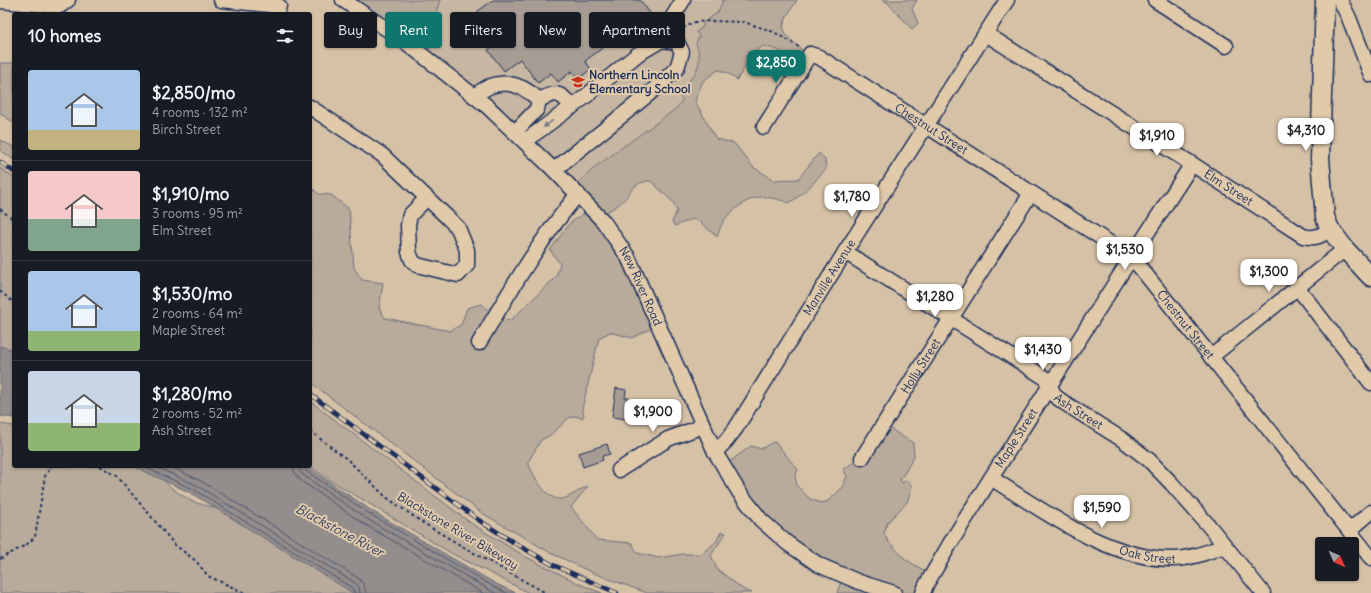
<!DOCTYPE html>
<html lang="en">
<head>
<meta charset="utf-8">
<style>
  body { margin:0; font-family:Delius,sans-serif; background:#20242c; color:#f1f3f6; height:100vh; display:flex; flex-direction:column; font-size:15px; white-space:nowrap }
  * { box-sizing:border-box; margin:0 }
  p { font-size:13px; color:#9ea1a6 }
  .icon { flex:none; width:22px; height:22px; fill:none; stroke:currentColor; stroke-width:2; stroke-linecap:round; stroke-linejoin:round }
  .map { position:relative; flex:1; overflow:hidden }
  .panel { position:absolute; left:12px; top:12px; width:300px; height:456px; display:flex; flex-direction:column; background:#171b24; border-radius:4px; box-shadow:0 1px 3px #0004 }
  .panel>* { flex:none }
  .hud { position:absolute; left:324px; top:12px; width:380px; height:36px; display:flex; gap:8px }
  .needle { width:26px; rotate:135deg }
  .tools { position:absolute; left:1315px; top:537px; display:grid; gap:8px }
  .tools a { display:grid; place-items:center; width:44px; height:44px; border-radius:4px; background:#171b24; box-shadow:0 1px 3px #0004; font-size:20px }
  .price { position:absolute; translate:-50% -34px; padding:0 9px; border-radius:8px; background:#fff; color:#222; font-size:13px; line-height:26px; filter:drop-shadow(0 1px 2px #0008) }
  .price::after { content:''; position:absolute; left:50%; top:24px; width:12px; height:9px; margin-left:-6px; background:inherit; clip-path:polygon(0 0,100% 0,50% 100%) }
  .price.on { background:#0f766e; color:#fff }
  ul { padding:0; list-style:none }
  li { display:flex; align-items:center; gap:12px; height:100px; padding:0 16px }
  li+li { border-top:1px solid #363941 }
  li span { display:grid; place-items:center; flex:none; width:112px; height:80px; border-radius:4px; color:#555 }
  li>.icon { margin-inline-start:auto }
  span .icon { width:48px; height:48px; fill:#fffc; stroke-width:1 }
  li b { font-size:17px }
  h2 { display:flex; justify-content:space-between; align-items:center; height:48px; padding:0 16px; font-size:17px }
  .chip { padding:0 14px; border-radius:4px; background:#171b24; box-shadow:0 1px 3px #0004; font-size:14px; line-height:36px }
  .chip.on { background:#0f766e; color:#fff }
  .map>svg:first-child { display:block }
  .built { fill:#c7b6a1 }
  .green { fill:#b9ab9b; stroke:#6a6d7c }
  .water { fill:#938d8c; stroke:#63677a }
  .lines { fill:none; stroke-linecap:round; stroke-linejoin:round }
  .shore { stroke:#4b5570; stroke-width:1 }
  .building { fill:#a69c94; stroke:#1b2f5e }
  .minor-casing { stroke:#1b2f5e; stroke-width:17 }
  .major-casing { stroke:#1b2f5e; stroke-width:21 }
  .path { stroke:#1b2f5e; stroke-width:2; stroke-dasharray:3 3; stroke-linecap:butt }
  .minor { stroke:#e1caaa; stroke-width:14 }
  .major { stroke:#e1caaa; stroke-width:18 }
  .rail-casing { stroke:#1b2f5e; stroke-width:4.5 }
  .rail { stroke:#e1caaa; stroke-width:3; stroke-dasharray:9; stroke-linecap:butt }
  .oneway { fill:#747580 }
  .labels { text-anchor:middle; stroke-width:4; stroke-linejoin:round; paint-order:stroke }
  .poi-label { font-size:12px; font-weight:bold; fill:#1b2f5e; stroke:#e1caaa; text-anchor:start }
  .street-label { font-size:12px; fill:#1b2f5e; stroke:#e1caaa }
  .water-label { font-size:13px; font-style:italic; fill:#2d3d65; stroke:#e1caaa }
</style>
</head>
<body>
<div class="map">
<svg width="1371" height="593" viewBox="0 0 1371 593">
  <rect width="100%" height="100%" fill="#d5c1a6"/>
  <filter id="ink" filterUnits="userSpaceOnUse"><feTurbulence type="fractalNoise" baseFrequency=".025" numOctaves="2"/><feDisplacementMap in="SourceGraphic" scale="8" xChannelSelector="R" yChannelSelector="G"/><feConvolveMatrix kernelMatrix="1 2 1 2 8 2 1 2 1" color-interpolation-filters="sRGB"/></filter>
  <g filter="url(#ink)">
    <path class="built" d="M440 0H723L718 11 704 21 696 43 699 53 697 71 678 93 682 100 677 108 595 167 577 184 486 96 429 50 437 38 432 25Z"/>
    <g class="green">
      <path d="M343 0H440L432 25 437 38 425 55Z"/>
      <path d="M723 0H797L787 16 783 26 786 35 806 54 796 66 778 50 763 46 752 55 737 80 728 73 718 70 703 81 695 101 716 139 734 143 753 167 774 180 798 179 819 153 825 160 826 169C815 181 803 196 788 203 779 199 770 197 760 197 749 197 728 213 723 222 720 227 719 232 717 237L700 222 693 219 675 226 672 222 677 211 673 202 651 181C632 181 631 195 618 205 613 209 605 212 598 216L625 257 652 328 632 338 610 332 599 338 582 409 584 415 582 418 575 416 569 418 549 436 541 440 528 462C533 475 546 501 562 499 569 498 581 489 588 486L571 507 597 540 632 543 637 553 659 558 683 554H701L716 542 721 532 726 533 711 555 717 569 744 590 752 593H647L593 573 551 553 482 513 310 382V187L319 194 331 195 349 209 354 268 362 280 383 283 379 308 385 318 450 331 461 325 467 308 482 304C491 313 497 323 511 320L556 277 560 264 550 250 570 223 591 209 574 187 595 167 677 108 682 100 678 93C693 76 705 68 696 43L699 36 696 32 702 28 704 22 718 12Z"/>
      <path d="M882 0H917L912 9 918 23 912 29 887 2Z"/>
      <path d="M31 4 63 11 67 14H31Z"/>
      <path d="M0 63H14V123L0 113Z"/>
      <path d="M0 140 14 147V160L0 150Z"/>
      <path d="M0 168 14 178V361L0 358Z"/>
      <path d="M310 401 472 524 526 557 584 586 602 593H529L451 553 330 480 309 466Z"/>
      <path d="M881 421 901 436 913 443 914 456 904 474 900 479 902 483 906 480 909 482 912 487 907 502 887 523 884 533 887 540 905 559 928 573 920 593H837L843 576 787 541 725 465 751 446 761 449 773 442 776 443 798 470 795 476 797 486 810 499 821 503 828 501 843 487 847 476 843 469C860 462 872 436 881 421Z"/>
      <path d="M0 424 14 426V466H145L154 471 174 490 193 502 222 510 362 593H0Z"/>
    </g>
    <g class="water">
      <path d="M0 346 14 350V418L0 416Z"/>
      <path d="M133 466H306L372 511 496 584 516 593H353L191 493Z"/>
    </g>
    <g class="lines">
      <g class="shore">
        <path d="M142 466 193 489 352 588 355 593"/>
        <path d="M154 466 196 485 355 583 359 587 360 593"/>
        <path d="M169 466 199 480 358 578 364 585 366 593"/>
        <path d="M293 466 295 474 300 480 364 524 483 593"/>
        <path d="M299 466 300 471 303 475 367 519 495 593"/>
        <path d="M304 466 306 471 370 514 494 587 507 593"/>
      </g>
    </g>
    <g class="building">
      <path d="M493 0H640L657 22 645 31 641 26 629 36 625 31 585 61 591 69 578 79 572 71 558 82 551 73 538 83 520 59 504 71 488 50 500 41 477 12Z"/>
      <path d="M616 388 626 390 625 398H629L626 419 612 417Z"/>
      <path d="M607 444 610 454 602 456 603 460 583 467 579 453Z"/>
    </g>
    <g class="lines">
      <g class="minor-casing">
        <g id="minor">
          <path d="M221 0 279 6 276 14"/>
          <path id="s1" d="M343 0 403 40 488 107 554 170 603 221 628 257 715 452 739 492 761 520 787 543 819 565 859 582 894 593"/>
          <path d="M1155 0 1226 46"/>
          <path d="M1340 0 1349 18 1371 75"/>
          <path d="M0 1 60 6 68 0"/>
          <path id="s2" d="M986 34 1192 164 1303 236C1315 239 1321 236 1330 229"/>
          <path d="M668 40 672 18 683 0"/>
          <path d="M475 96C496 77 519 81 539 100"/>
          <path d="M539 100C556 92 560 91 572 107"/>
          <path d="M310 107 382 155 447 217 458 228 467 250V265L458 275 417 265 412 260 409 252 408 225 410 215 427 198"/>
          <path id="s3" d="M764 127 810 54 819 57 1119 249 1139 266 1371 558"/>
          <path d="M515 132 537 109 539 100"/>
          <path d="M525 141 581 100 638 54 662 40 677 42 682 52 677 68 650 93 554 170"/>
          <path id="s4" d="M845 252 1036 372 1045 378 1055 396 1063 402 1123 440 1149 460 1172 484 1209 526 1263 593"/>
          <path d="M1297 287 1371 383"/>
          <path d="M479 343C510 291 539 241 578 194"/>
          <path d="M1211 357 1345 249"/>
          <path id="s5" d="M715 452 726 441 736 428 845 252 1007 0"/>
          <path id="s6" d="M862 458 1031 193"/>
          <path d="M619 470 668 439 703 426"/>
          <path id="s7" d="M991 478C1044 511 1107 559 1172 559 1190 559 1208 552 1224 546"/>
          <path d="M1350 530 1371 512"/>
          <path id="s8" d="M923 593 926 585 951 542 991 478 1131 258 1192 164"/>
        </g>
      </g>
      <g class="major-casing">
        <path id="major" d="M1325 0 1320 159 1325 217 1330 229 1345 249 1371 277"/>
      </g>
      <g class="path">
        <path d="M683 28 695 22 711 21 744 22 774 32 799 47"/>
        <path d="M0 209 14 220"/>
        <path d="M0 291 14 303"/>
        <path d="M310 431 348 460 386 497 423 523 472 552 546 593"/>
        <path d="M100 466 117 476 175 545 196 561 208 576 245 593"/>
        <path d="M0 559 26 545 35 537 45 476 52 466"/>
      </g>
      <use href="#minor" class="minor"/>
      <use href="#major" class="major"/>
      <g class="rail-casing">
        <g id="rail">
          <path d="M0 162 14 172"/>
          <path d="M310 394 477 519 513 542 551 564 617 593"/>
        </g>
      </g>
      <use href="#rail" class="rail"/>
    </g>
    <defs><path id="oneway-solid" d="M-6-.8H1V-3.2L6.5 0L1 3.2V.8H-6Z"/></defs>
    <use class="oneway" href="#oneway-solid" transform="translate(548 124) rotate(144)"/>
  </g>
  <defs>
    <g id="school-bare" transform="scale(1.08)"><path d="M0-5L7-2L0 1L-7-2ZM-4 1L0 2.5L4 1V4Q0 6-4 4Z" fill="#c8321e" stroke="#e1caaa" stroke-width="2.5" paint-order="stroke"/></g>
  </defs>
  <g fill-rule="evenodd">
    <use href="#school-bare" x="578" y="82"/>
  </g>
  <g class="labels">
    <g class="poi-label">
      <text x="589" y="79">Northern Lincoln<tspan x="589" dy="14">Elementary School</tspan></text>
    </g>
    <g class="street-label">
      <text dy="4" stroke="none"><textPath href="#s3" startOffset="229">Chestnut Street</textPath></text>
      <text dy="4" stroke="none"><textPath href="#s2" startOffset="287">Elm Street</textPath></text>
      <text dy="4" stroke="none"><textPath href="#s5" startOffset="209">Manville Avenue</textPath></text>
      <text dy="4" stroke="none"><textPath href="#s1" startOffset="418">New River Road</textPath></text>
      <text dy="4" stroke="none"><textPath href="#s3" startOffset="553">Chestnut Street</textPath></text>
      <text dy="4" stroke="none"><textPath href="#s6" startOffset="109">Holly Street</textPath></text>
      <text dy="4" stroke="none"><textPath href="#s4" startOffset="285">Ash Street</textPath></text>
      <text dy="4" stroke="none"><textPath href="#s8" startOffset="181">Maple Street</textPath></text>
      <text transform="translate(458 531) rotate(31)" y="4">Blackstone River Bikeway</text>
      <text dy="4" stroke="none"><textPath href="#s7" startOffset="176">Oak Street</textPath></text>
    </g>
    <g class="water-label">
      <text transform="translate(340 530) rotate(28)" y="5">Blackstone River</text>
    </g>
  </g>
</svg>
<div class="tools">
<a><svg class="needle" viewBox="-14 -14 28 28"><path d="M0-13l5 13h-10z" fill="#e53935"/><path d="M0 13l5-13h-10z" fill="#9ea1a6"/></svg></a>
</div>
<b class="price on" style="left:776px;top:84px">$2,850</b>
<b class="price" style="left:1306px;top:152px">$4,310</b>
<b class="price" style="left:1157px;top:157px">$1,910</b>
<b class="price" style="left:852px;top:218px">$1,780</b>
<b class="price" style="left:1125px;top:271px">$1,530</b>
<b class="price" style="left:1269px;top:293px">$1,300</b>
<b class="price" style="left:935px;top:318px">$1,280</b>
<b class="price" style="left:1043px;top:371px">$1,430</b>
<b class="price" style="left:653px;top:433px">$1,900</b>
<b class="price" style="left:1102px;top:529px">$1,590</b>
<div class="hud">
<a class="chip">Buy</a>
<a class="chip on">Rent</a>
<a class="chip">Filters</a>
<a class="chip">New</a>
<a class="chip">Apartment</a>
</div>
<section class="panel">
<h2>10 homes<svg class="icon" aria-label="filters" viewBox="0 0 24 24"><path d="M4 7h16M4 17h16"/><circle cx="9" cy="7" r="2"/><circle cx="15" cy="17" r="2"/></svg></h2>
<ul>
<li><span style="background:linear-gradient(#a9c7e8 75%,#c2b280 0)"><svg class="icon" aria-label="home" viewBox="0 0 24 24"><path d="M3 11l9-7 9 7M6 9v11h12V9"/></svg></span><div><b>$2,850/mo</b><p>4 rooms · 132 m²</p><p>Birch Street</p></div></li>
<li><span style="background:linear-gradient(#f6c9c9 60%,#7fa58c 0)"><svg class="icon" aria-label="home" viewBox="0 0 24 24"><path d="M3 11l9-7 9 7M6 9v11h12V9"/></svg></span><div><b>$1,910/mo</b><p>3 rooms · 95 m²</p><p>Elm Street</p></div></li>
<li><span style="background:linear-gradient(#a9c7e8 75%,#8fb573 0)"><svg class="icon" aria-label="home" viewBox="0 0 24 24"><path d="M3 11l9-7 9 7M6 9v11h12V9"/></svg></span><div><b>$1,530/mo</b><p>2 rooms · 64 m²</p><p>Maple Street</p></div></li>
<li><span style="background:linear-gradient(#c9d6e8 65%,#8fb573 0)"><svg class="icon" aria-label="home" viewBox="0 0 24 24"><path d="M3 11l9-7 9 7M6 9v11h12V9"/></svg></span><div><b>$1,280/mo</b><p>2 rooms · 52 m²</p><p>Ash Street</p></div></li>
</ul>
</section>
</div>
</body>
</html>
